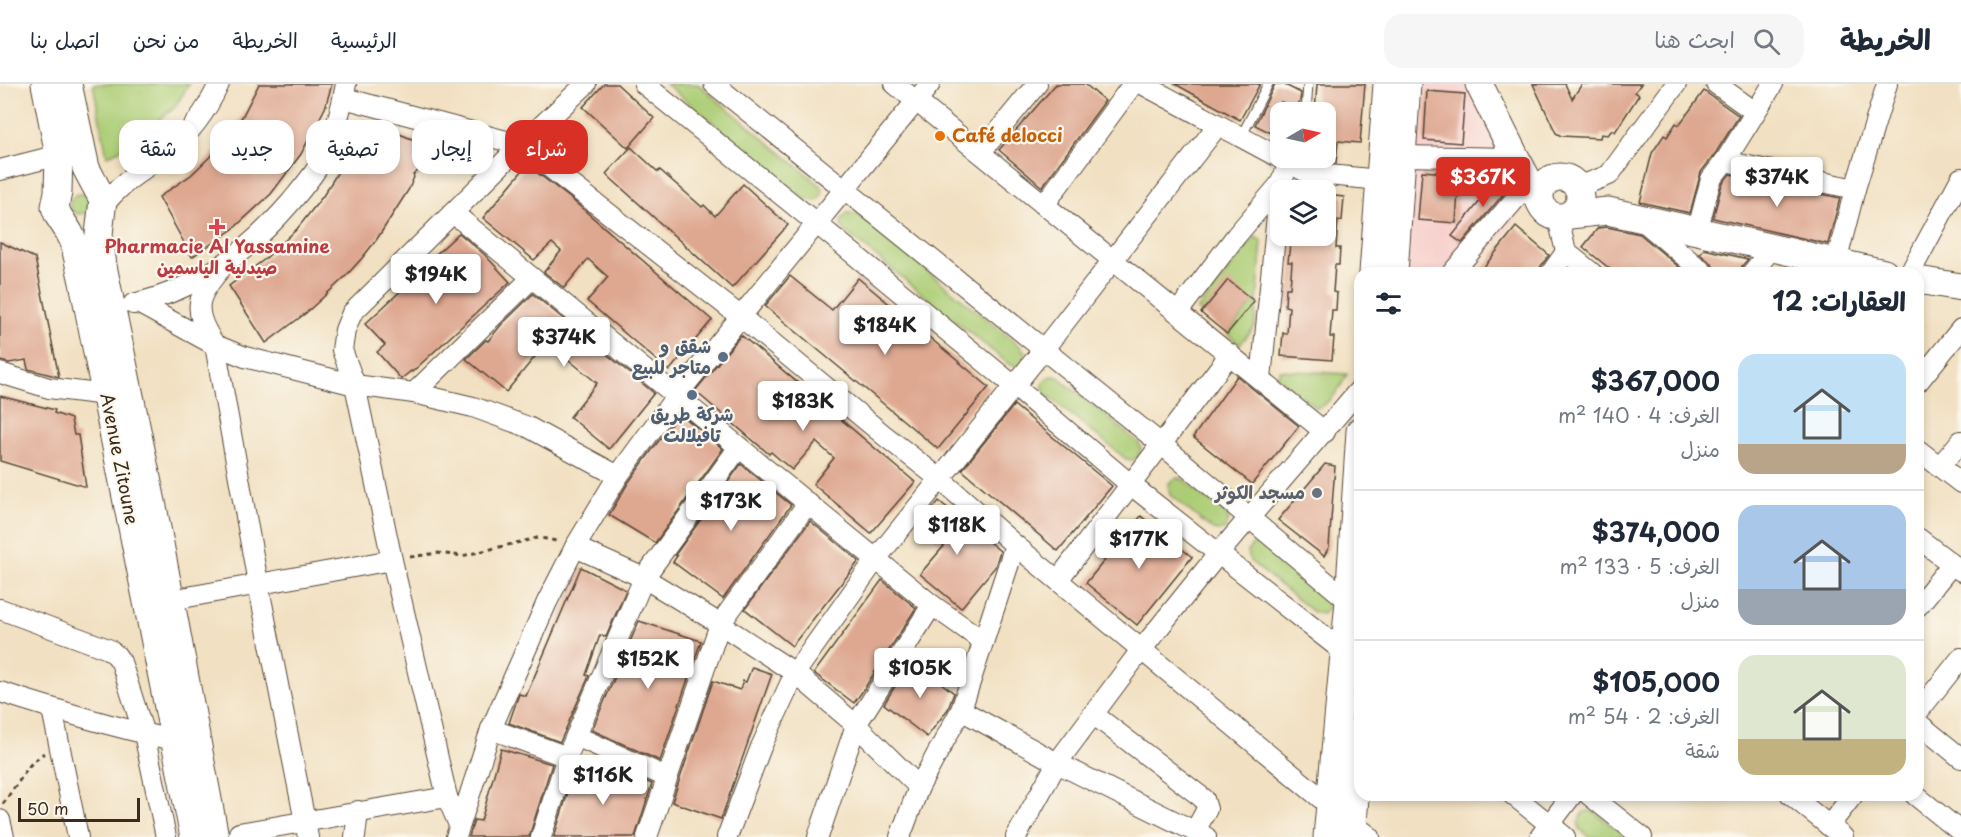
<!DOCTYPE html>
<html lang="ar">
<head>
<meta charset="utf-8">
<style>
  body { margin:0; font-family:"Playpen Sans","Playpen Sans Arabic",sans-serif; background:#f6f6f7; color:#1f2937; direction:rtl; height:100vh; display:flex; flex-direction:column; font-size:22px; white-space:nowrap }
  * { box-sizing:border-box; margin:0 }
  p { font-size:20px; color:#747a83 }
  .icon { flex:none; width:33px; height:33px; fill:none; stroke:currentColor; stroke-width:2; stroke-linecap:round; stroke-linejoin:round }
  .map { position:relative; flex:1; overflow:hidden; direction:ltr }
  .sheet { position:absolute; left:1354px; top:183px; width:570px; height:534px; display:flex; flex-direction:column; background:#fff; border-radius:18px; box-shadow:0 3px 9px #0003; direction:rtl }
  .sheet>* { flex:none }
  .banner { position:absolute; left:18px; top:36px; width:570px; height:54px; direction:rtl; display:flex; gap:12px }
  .needle { width:39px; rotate:81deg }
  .controls { position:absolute; left:1270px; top:18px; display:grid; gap:12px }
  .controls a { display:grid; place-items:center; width:66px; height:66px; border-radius:12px; background:#fff; box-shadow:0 3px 9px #0003; font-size:30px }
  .scale { position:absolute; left:18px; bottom:15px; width:122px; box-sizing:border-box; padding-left:6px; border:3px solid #3b2a1e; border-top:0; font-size:16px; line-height:21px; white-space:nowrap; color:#3b2a1e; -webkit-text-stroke:4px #fbf7ec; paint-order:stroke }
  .price { position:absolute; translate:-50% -51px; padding:0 14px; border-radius:6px; background:#fff; color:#222; font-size:20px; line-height:39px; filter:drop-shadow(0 2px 3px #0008) }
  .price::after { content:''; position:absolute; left:50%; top:36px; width:18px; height:14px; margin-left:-9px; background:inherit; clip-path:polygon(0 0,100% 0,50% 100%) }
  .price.active { background:#d93025; color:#fff }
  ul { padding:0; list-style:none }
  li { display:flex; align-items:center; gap:18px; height:150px; padding:0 18px }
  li+li { border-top:2px solid #e0e1e3 }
  li span { display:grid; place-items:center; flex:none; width:168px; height:120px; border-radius:18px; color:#555 }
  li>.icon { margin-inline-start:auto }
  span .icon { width:72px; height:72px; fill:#fffc; stroke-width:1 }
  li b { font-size:26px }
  h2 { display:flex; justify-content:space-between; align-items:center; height:72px; padding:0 18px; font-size:26px }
  .pill { padding:0 21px; border-radius:18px; background:#fff; box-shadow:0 3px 9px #0003; font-size:21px; line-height:54px }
  .pill.active { background:#d93025; color:#fff }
  header { display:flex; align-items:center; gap:36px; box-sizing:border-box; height:84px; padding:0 30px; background:#fff; border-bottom:2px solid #e0e1e3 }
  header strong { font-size:28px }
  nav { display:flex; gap:33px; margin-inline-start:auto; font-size:21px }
  .search { width:420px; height:54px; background:#f6f6f7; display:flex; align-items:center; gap:15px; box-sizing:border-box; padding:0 21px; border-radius:18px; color:#747a83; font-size:22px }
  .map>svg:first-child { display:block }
  .built { fill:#f7d0cc }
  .green { fill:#accd75; stroke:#747c4a; stroke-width:1.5 }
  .building { fill:#dea790 }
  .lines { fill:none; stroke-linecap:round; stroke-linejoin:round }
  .lane-casing { stroke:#564536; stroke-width:11 }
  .street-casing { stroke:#564536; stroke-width:22 }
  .secondary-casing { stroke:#564536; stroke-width:29 }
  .path { stroke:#564536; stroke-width:3; stroke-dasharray:4.5 4.5; stroke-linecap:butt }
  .lane { stroke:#fff; stroke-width:9 }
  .street { stroke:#fff; stroke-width:20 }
  .secondary { stroke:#fff; stroke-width:27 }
  .food-dot { fill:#e8710a; stroke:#fbf7ec; stroke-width:2 }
  .health-dot { fill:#e0444e; stroke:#fbf7ec; stroke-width:2 }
  .service-dot { fill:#5c6f8a; stroke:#fbf7ec; stroke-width:2 }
  .worship-dot { fill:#6b7280; stroke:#fbf7ec; stroke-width:2 }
  .labels { text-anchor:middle; stroke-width:4.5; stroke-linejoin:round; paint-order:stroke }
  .food-label { font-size:18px; font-weight:bold; fill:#c56008; stroke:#fbf7ec; text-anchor:start }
  .health-label { font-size:18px; font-weight:bold; fill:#be3a42; stroke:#fbf7ec }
  .service-label { font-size:18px; font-weight:bold; fill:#4e5e75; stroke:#fbf7ec; text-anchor:end }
  .street-label { font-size:18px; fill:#3b2a1e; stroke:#fbf7ec }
  .worship-label { font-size:18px; font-weight:bold; fill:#5b616d; stroke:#fbf7ec; text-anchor:end }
</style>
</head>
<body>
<header>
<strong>الخريطة</strong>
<div class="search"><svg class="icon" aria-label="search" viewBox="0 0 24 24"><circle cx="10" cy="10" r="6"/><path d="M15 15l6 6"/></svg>ابحث هنا</div>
<nav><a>الرئيسية</a><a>الخريطة</a><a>من نحن</a><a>اتصل بنا</a></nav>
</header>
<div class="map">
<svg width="1961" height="753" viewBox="0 0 1961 753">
  <rect width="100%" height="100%" fill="#fbf7ec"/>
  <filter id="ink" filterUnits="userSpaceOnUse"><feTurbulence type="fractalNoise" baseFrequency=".0167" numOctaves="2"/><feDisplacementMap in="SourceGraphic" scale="12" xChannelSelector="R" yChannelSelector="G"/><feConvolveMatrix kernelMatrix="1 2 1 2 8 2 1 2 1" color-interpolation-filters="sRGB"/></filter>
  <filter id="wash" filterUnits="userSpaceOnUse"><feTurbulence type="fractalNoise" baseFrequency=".008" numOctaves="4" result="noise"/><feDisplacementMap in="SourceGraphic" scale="24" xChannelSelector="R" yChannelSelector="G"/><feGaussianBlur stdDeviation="1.35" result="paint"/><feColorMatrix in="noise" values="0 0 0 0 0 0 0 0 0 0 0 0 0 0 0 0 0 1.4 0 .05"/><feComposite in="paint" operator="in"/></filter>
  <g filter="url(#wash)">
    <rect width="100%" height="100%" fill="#f1e0c1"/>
    <path class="built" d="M1415 0H1467L1526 123 1474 189H1401Z"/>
    <g class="green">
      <path d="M93 0H189L175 23 127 62 107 72Z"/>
      <path d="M666 0H698L820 101 823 107 820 114 816 117 807 116Z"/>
      <circle cx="80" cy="120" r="10"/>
      <path d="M847 129 857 130 1021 263 1025 268V275L1019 282 1010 281 846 148 842 143 841 137Z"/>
      <path d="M1255 153 1262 157 1255 243 1240 260 1227 250 1254 217 1201 229 1197 226Z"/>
      <path d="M1279 286 1347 290C1341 303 1330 320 1317 324L1278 294Z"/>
      <path d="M1052 292 1058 293 1139 359 1141 365 1138 374 1132 376 1126 375 1047 311C1040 304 1042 295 1052 292Z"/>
      <path d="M1178 394 1184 396 1226 430 1229 436 1225 445 1219 447 1213 446 1170 411 1168 401 1172 396Z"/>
      <path d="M1257 459 1263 461 1326 511 1329 517 1327 526 1322 530 1313 528 1250 477 1248 467 1251 462Z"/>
      <path d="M1590 727 1597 730 1627 753H1589L1580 745 1578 738 1583 729Z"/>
    </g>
    <g id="blocks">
      <g class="building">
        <path d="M259 0H332L325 24 301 70 271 110 233 145 192 173 159 113 191 91 220 63 242 33Z"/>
        <path d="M604 0H617L654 34 628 64 583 23Z"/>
        <path d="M1056 0H1085L1105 17 1042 103 999 66Z"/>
        <path d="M1175 0H1260L1240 36Z"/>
        <path d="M1275 0H1283L1301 9 1300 17 1296 25 1281 18V54L1255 41Z"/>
        <path d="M1317 0H1365L1360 59 1338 57 1336 80 1326 79V28H1315Z"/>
        <path d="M1533 0H1565L1572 15 1582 0H1641L1635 8 1639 11 1615 48 1612 46 1608 51 1601 50 1600 54 1561 52 1556 49Z"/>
        <path d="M1427 7 1465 10 1461 59 1424 56Z"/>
        <path d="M1704 7 1739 32 1715 70 1701 88 1690 129 1640 118 1652 69 1664 51 1667 53 1676 39 1679 41Z"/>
        <path d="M365 36 429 62 417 88 413 91 414 93 409 105 377 155 363 173 345 193 306 229 266 259 229 202 265 175 297 145 323 112 346 75Z"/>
        <path d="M631 63 658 88 660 86 702 123 704 121 715 132 743 100 788 141 732 204 606 90Z"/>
        <path d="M527 81 570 114 712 236 669 287 587 217 608 193 588 175 564 204 544 188 561 167 552 159 534 176 483 134Z"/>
        <path d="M1422 87 1459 90 1456 139 1418 136Z"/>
        <path d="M1504 87 1512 100 1462 159 1452 152Z"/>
        <path d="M1730 90 1840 114 1828 160 1713 134 1722 100Z"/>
        <path d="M1326 111 1344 113 1342 137 1338 136 1336 164H1340L1339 181H1335L1333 208 1337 209 1336 226H1332L1330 253H1334L1332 276 1281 272 1283 249 1287 250 1289 223 1285 222 1286 204H1290L1292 178H1288L1290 160H1294V152H1326Z"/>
        <path d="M1516 143 1549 171 1541 182 1539 189H1479Z"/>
        <path d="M1607 143 1640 150 1686 189H1615L1583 163 1598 144Z"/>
        <path d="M459 149 485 171 510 198 412 288 411 287 401 295 377 268 385 261 365 240 420 189 418 187Z"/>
        <path d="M0 158 35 174 59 293 28 285 26 276 9 279 0 277Z"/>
        <path d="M1704 165 1748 175 1742 182 1740 189H1716L1712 180 1700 170Z"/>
        <path d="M790 192 832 226 858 194 989 303 938 365 765 222Z"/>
        <path d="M1228 196 1254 217 1227 250 1201 229Z"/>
        <path d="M533 210 654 309 609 365 570 333 597 299 547 258 506 308 466 275 486 256 488 257 501 241Z"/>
        <path d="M741 251 915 398 871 449 813 400 834 374 816 358 792 386 771 368 769 370 695 307Z"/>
        <path d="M1237 292 1299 342 1252 400 1193 353Z"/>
        <path d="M0 312 55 326 54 329 71 335 74 351H78L86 403 0 377Z"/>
        <path d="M1014 321 1112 402 1058 467 962 386Z"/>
        <path d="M679 329 723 365 655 459 609 431 628 399Z"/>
        <path d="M741 380 791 421 723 515 673 478 677 472 675 471Z"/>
        <path d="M1325 380 1335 382 1329 463 1324 472 1278 436Z"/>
        <path d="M939 417 1000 467 995 483 961 524 920 490 944 462 919 441Z"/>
        <path d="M1141 432 1192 473 1137 541 1086 499Z"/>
        <path d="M810 437 859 477 792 562 745 525Z"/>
        <path d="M581 483 626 506 606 553 600 551 586 591 589 592 560 658 509 639 519 610 526 612Z"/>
        <path d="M882 496 916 524 864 605 854 619 814 589Z"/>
        <path d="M639 537 701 557 660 677 592 646Z"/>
        <path d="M911 576 954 609 948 625 927 653 884 620Z"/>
        <path d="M752 583 772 590 721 735 672 718 713 597 740 606 743 597 746 598Z"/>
        <path d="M501 665 552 680 529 753H469L474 736 481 737Z"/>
        <path d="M616 684 652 700 635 753H554L575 686 613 696Z"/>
      </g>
    </g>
  </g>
  <g filter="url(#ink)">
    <use href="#blocks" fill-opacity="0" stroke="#564536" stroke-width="1.5"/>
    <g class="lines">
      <g class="lane-casing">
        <g id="lane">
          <path d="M1306 28 1308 0"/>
          <path d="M1241 53 1268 0"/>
        </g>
      </g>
      <g class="street-casing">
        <g id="street">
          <path d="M644 0 816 139 1014 302 1131 401 1344 568 1360 583"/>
          <path d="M714 0 1161 360 1356 523"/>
          <path d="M895 0 1325 348"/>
          <path d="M1142 0 1308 89 1380 96"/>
          <path d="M1716 0 1755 28"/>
          <path d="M344 14 521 61 741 233 885 352 940 395 1015 461 1329 721 1370 753"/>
          <path d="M981 68 1037 0"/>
          <path d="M1402 72 1516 74"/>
          <path d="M1725 77 1855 105"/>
          <path d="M0 86 59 71"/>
          <path d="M1578 103 1609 91 1676 0"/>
          <path d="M1044 121 1133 0"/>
          <path d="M103 122C122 97 143 87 168 67 190 50 207 26 219 0"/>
          <path d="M453 129 932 521 983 557"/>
          <path d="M1558 134 1566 168 1592 189"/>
          <path d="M1642 136 1704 189"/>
          <path d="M1697 148 1711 95 1725 77 1773 0"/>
          <path d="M1836 179 1855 105 1887 0"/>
          <path d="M224 181C197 211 190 225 215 261L258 499 308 753"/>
          <path d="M1452 189 1529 99"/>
          <path d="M1551 189 1566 168"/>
          <path d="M1752 189 1772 164"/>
          <path d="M1910 189 1961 94"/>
          <path d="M138 219 215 261 245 273 355 301 414 309 473 323 528 343 618 392"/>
          <path d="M133 220C199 205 247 169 291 118 304 102 319 85 327 66 336 45 342 22 346 0"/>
          <path d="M1178 228 1236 152 1280 100"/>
          <path d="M0 289 49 304 106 311"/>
          <path d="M1261 295 1280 100 1290 78"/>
          <path d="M1918 298 1961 245"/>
          <path d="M414 309 532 194"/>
          <path d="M1918 366 1961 399"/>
          <path d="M1940 382 1961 357"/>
          <path d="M1918 454 1961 487"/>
          <path d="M575 463 644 494 720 540 795 589 856 641 919 703"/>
          <path d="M1058 496 1230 270"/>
          <path d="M171 516 392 476"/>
          <path d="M1918 522 1952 480"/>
          <path d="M0 525 108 565 116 571 121 578 144 650 166 753"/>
          <path d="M0 608C57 626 115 644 174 656"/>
          <path d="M52 625 78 753"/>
          <path d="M961 626 1057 679 1206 753"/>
          <path d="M1918 628 1961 574"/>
          <path d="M1093 630 1204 715 1207 725 1195 747"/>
          <path d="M1918 639 1961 674"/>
          <path d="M491 645 567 673"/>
          <path d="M576 652 666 693"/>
          <path d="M1513 711 1565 753"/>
          <path d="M1589 711 1642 753"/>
          <path d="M1791 711 1843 753"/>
          <path d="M1915 711 1961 748"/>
          <path d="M0 736 4 753"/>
          <path d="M459 741 447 713 392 476 355 301 342 266 345 246 352 229 521 61 586 0"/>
          <path d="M1829 742 1853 711"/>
          <path d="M239 749 447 713"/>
          <path d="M355 753 358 727"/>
          <path d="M456 753 491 645 547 518 575 463 618 392 677 311 930 0"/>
          <path d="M541 753 567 673 644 494 739 363"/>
          <path d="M647 753 720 540 808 419"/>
          <path d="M727 753 761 663 795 589 876 475 1043 266 1218 41"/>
          <path d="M818 753 856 641 932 521"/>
          <path d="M900 753 919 703 961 626 1015 461"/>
          <path d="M1016 753 1057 679 1141 566 1219 469 1360 305"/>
          <path d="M1540 753 1572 711"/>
        </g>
      </g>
      <g class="secondary-casing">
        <g id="secondary">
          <path d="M45 0 59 71 58 108 55 123 58 131 69 148 74 158 83 198 194 753"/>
          <path d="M68 0 86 84 103 116 99 150 103 182 154 428 215 753"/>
          <path d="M1479 0 1516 74 1542 122"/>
          <circle cx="1560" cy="113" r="20"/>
          <path d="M1570 131 1608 127 1884 189"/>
          <path d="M1373 189 1387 0"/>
          <path d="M1394 189 1407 0"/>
          <path d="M1918 196 1961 203"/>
          <path d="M1327 753 1349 517 1360 347"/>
          <path d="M1352 753 1360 647"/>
        </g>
      </g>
      <g class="path">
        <path d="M410 473 438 469 462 472 537 454 548 455 559 458"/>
        <path d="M3 720 30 681 44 669"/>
      </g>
      <use href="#lane" class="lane"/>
      <use href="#street" class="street"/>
      <use href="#secondary" class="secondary"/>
    </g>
  </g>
  <circle class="food-dot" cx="940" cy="52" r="6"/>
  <path class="health-dot" d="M214 134h6v6h6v6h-6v6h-6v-6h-6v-6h6z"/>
  <g class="service-dot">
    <circle cx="723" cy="273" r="6"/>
    <circle cx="692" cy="311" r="6"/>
  </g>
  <circle class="worship-dot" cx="1317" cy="409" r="6"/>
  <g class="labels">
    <g class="food-label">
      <text x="952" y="58">Café delocci</text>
    </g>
    <g class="health-label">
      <text x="217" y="169">Pharmacie Al Yassamine<tspan x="217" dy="21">صيدلية الياسمين</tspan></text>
    </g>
    <g class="service-label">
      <text x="711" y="269">شقق و<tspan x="711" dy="21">متاجر للبيع</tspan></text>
      <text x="692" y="337" text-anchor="middle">شركة طريق<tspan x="692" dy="21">تافيلالت</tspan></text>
    </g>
    <g class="street-label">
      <text transform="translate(119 375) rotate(79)" y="6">Avenue Zitoune</text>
    </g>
    <g class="worship-label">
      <text x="1305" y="415">مسجد الكوثر</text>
    </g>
  </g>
</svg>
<div class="controls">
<a><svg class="needle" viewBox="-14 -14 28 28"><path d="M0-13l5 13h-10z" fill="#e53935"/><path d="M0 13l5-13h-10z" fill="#747a83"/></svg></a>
<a><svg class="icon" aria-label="layers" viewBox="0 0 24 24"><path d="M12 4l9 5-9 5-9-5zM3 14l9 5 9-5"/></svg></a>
</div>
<div class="scale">50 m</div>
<b class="price active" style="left:1483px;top:124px">$367K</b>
<b class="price" style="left:1777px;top:124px">$374K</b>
<b class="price" style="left:436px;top:221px">$194K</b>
<b class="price" style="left:885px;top:272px">$184K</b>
<b class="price" style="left:564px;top:284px">$374K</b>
<b class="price" style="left:803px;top:348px">$183K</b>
<b class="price" style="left:731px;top:448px">$173K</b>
<b class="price" style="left:957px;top:472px">$118K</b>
<b class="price" style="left:1139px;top:486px">$177K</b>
<b class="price" style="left:648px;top:606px">$152K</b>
<b class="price" style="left:920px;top:615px">$105K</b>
<b class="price" style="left:603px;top:722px">$116K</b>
<div class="banner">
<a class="pill active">شراء</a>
<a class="pill">إيجار</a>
<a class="pill">تصفية</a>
<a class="pill">جديد</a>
<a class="pill">شقة</a>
</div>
<section class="sheet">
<h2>العقارات: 12<svg class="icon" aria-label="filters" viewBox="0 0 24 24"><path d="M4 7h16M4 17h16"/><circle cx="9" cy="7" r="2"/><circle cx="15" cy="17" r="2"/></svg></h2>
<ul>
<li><span style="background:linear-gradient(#bfe0f5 75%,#b9a48a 0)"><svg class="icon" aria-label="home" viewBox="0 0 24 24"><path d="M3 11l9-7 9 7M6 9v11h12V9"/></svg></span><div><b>$367,000</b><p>الغرف: 4 · 140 m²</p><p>منزل</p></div></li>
<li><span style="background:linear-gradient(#a9c7e8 70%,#9aa5b1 0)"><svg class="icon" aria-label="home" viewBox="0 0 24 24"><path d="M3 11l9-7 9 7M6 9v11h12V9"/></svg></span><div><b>$374,000</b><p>الغرف: 5 · 133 m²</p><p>منزل</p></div></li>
<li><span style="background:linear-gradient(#dfe7d0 70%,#c2b280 0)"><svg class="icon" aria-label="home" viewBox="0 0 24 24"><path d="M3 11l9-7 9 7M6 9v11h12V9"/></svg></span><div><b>$105,000</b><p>الغرف: 2 · 54 m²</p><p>شقة</p></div></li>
</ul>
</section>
</div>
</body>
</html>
